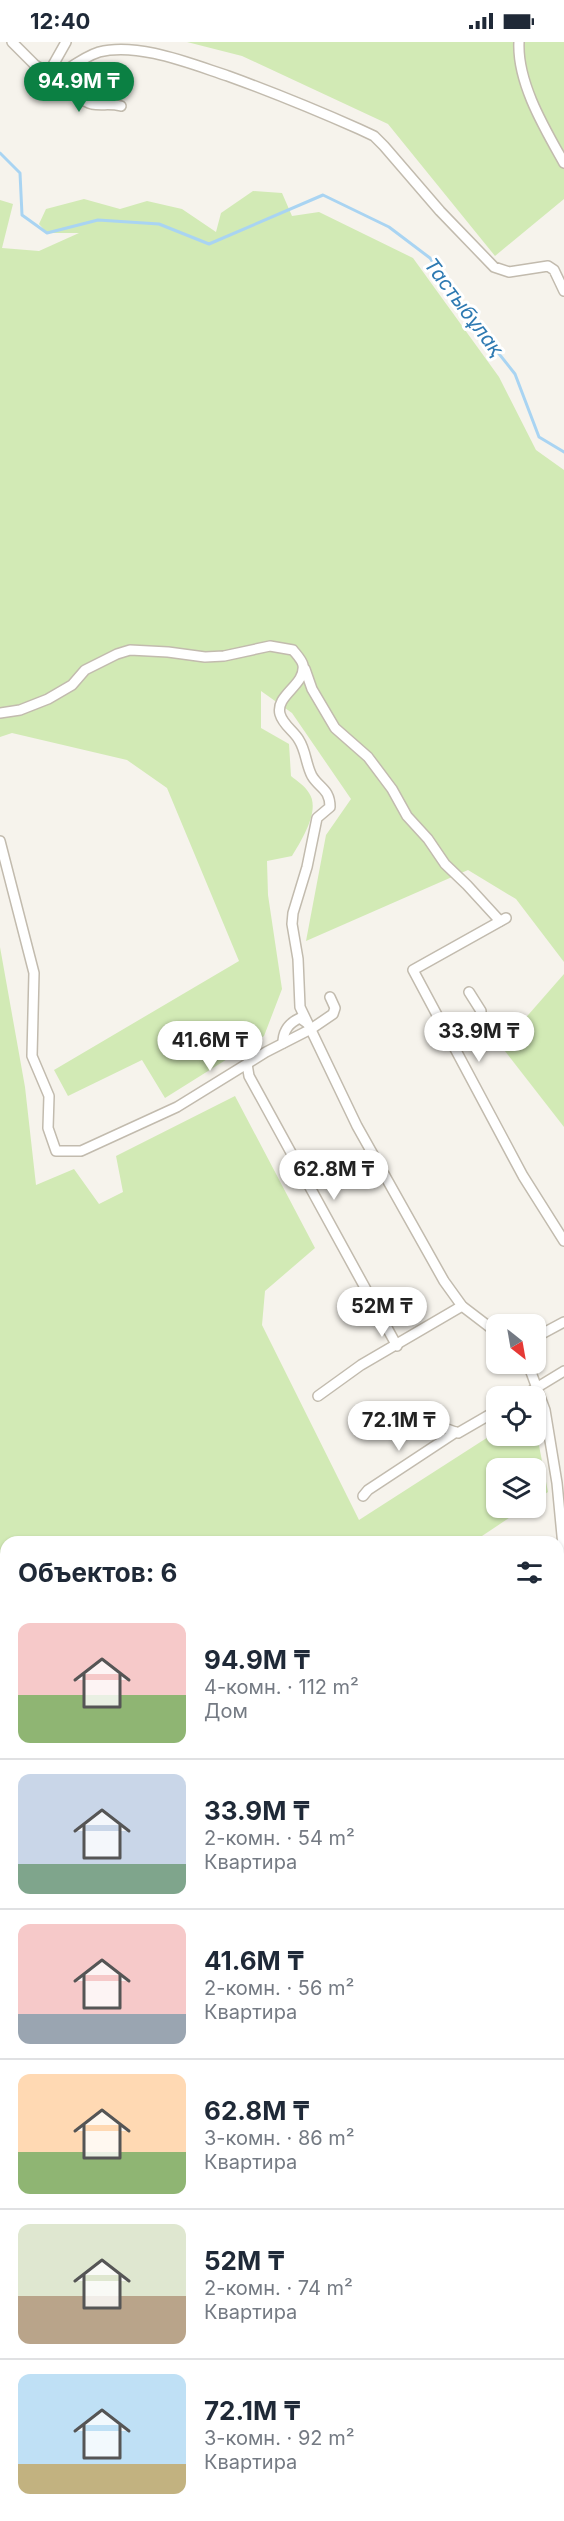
<!DOCTYPE html>
<html lang="ru">
<head>
<meta charset="utf-8">
<style>
  body { margin:0; font-family:Inter,sans-serif; background:#f2f2f3; color:#1f2937; height:100vh; display:flex; flex-direction:column; font-size:22px; white-space:nowrap }
  * { box-sizing:border-box; margin:0 }
  p { font-size:20px; color:#747a83 }
  .icon { flex:none; width:33px; height:33px; fill:none; stroke:currentColor; stroke-width:2; stroke-linecap:round; stroke-linejoin:round }
  .map { position:relative; flex:1; overflow:hidden }
  .side { position:absolute; left:0px; top:1494px; width:564px; height:986px; display:flex; flex-direction:column; background:#fff; border-radius:18px 18px 0 0; box-shadow:0 2px 4px #0004 }
  .side>* { flex:none }
  .needle { width:39px; rotate:149deg }
  .tools { position:absolute; left:486px; top:1272px; display:grid; gap:12px }
  .tools a { display:grid; place-items:center; width:60px; height:60px; border-radius:12px; background:#fff; box-shadow:0 2px 4px #0004; font-size:30px }
  .price { position:absolute; translate:-50% -51px; padding:0 14px; border-radius:21px; background:#fff; color:#222; font-size:20px; line-height:39px; filter:drop-shadow(0 2px 3px #0008) }
  .price::after { content:''; position:absolute; left:50%; top:36px; width:18px; height:14px; margin-left:-9px; background:inherit; clip-path:polygon(0 0,100% 0,50% 100%) }
  .price.selected { background:#0b8043; color:#fff }
  ul { padding:0; list-style:none }
  li { display:flex; align-items:center; gap:18px; height:150px; padding:0 18px }
  li+li { border-top:2px solid #e0e1e3 }
  li span { display:grid; place-items:center; flex:none; width:168px; height:120px; border-radius:12px; color:#555 }
  li>.icon { margin-inline-start:auto }
  span .icon { width:72px; height:72px; fill:#fffc; stroke-width:1 }
  li b { font-size:26px }
  h2 { display:flex; justify-content:space-between; align-items:center; height:72px; padding:0 18px; font-size:26px }
  .status { display:flex; justify-content:space-between; align-items:center; height:42px; padding:0 30px; background:#fff; direction:ltr }
  .status svg { height:16px; fill:currentColor }
  .map>svg:first-child { display:block }
  .green { fill:#d2eab5 }
  .lines { fill:none; stroke-linecap:round; stroke-linejoin:round }
  .stream { stroke:#a9d4f2; stroke-width:3 }
  .street-casing { stroke:#c2bbae; stroke-width:12 }
  .secondary-casing { stroke:#d6c79b; stroke-width:15 }
  .street { stroke:#fff; stroke-width:9 }
  .secondary { stroke:#fff3cd; stroke-width:12 }
  .labels { text-anchor:middle; stroke-width:6; stroke-linejoin:round; paint-order:stroke }
  .water-label { font-size:20px; font-style:italic; fill:#2e7ab2; stroke:#fff }
</style>
</head>
<body>
<div class="status"><b>12:40</b><svg viewBox="0 0 49 12"><path d="M0 12V9h3v3zM5 12V6h3v6zM10 12V3h3v9zM15 12V0h3v12zM26 1h20v11H26zM47 4h2v5h-2z"/></svg></div>
<div class="map">
<svg width="564" height="2479" viewBox="0 0 564 2479">
  <rect width="100%" height="100%" fill="#f6f3ec"/>
  <g class="green">
    <path d="M187 0H564V157L495 214 388 82 242 14Z"/>
    <path d="M253 149 282 151 292 174 319 170 413 216 499 335 536 408 564 428V920L516 857 468 828 306 899 326 793 351 757 292 671 261 649V686L289 702 291 734C297 739 305 744 309 751 321 768 301 799 292 814L267 819 268 853 282 947 264 994 165 1056 142 1018 68 1054 54 1028 239 919 167 746 127 718 12 691 0 695V158L13 162 2 206 39 209 79 191H47L39 182 46 167 84 157 120 167 147 159 182 167 216 190 221 171Z"/>
    <path d="M0 905 25 1045 36 1143 74 1127 99 1162 123 1150 116 1114 235 1054 315 1206 265 1249 262 1283 359 1478 496 1390V1394H536V1388L548 1450 536 1458V1426H496V1466H524L473 1500H312L305 1496 306 1500H6V1621L0 1611Z"/>
    <path d="M564 932V1085L501 1004Z"/>
    <path d="M0 1648 6 1656V1722L0 1721Z"/>
  </g>
  <g class="lines">
    <g class="stream">
      <path d="M0 111 20 131 22 173 47 191 98 178 159 182 209 202 323 153 389 185 430 216 465 269 515 332 539 395 564 410"/>
      <path d="M0 2304 6 2313"/>
      <path d="M134 2474 139 2479"/>
    </g>
    <g class="street-casing">
      <g id="street">
        <path d="M12 0 35 23 56 35C70 26 83 15 99 10 138 0 191 22 228 34 272 50 316 68 359 87L374 94 384 104 440 169 494 225 509 230 548 224 554 228 564 249"/>
        <path d="M519 0C517 41 545 87 564 121"/>
        <path d="M48 32 66 0"/>
        <path d="M56 35C66 43 79 59 92 62 102 64 109 61 121 64"/>
        <path d="M305 627 312 647 335 686 368 715 392 747 407 774 428 797 445 822 467 843 500 879"/>
        <path d="M0 671 20 668 48 657 72 643 85 628 117 612 130 608 168 610 205 615 224 614 270 604 293 608C296 612 302 618 303 623 306 643 275 653 280 672 283 683 294 689 299 698 306 709 306 723 312 734 319 746 330 747 330 765L317 776 307 825 293 871 292 882 298 917 300 965 357 1084 444 1239 462 1264 496 1290"/>
        <path d="M0 799 34 931 32 1014 49 1054 48 1086 56 1109H81L177 1065 266 1010 311 987 333 972 335 966 330 955"/>
        <path d="M506 876 413 928 523 1134 564 1199"/>
        <path d="M448 993 454 994 479 981 481 969 469 950"/>
        <path d="M283 1001C283 988 289 981 300 976L307 981"/>
        <path d="M247 1022 249 1034 397 1304"/>
        <path d="M536 1295 564 1280"/>
        <path d="M528 1322 545 1368 557 1441 563 1504 559 1595 564 1629"/>
        <path d="M318 1354 361 1323 462 1264"/>
        <path d="M523 1354 564 1329"/>
        <path d="M415 1382 420 1391 442 1385 458 1391 496 1369"/>
        <path d="M363 1454 368 1448 456 1390"/>
        <path d="M0 1639 6 1647"/>
        <path d="M0 1821 6 1828"/>
        <path d="M0 2071 6 2080"/>
        <path d="M0 2123 6 2116"/>
        <path d="M0 2137 6 2144"/>
        <path d="M558 2432 564 2444"/>
        <path d="M245 2474 249 2479"/>
        <path d="M506 2474 509 2479"/>
      </g>
    </g>
    <g class="secondary-casing">
      <g id="secondary">
        <path d="M0 1990 6 1998"/>
        <path d="M374 2474 378 2479"/>
      </g>
    </g>
    <use href="#street" class="street"/>
    <use href="#secondary" class="secondary"/>
  </g>
  <g class="labels">
    <g class="water-label">
      <text transform="translate(464 265) rotate(53)" y="7">Тастыбұлақ</text>
    </g>
  </g>
</svg>
<div class="tools">
<a><svg class="needle" viewBox="-14 -14 28 28"><path d="M0-13l5 13h-10z" fill="#e53935"/><path d="M0 13l5-13h-10z" fill="#747a83"/></svg></a>
<a><svg class="icon" aria-label="locate" viewBox="0 0 24 24"><circle cx="12" cy="12" r="6"/><path d="M12 2v4M12 18v4M2 12h4M18 12h4"/></svg></a>
<a><svg class="icon" aria-label="layers" viewBox="0 0 24 24"><path d="M12 4l9 5-9 5-9-5zM3 14l9 5 9-5"/></svg></a>
</div>
<b class="price selected" style="left:79px;top:71px">94.9M ₸</b>
<b class="price" style="left:479px;top:1021px">33.9M ₸</b>
<b class="price" style="left:210px;top:1030px">41.6M ₸</b>
<b class="price" style="left:334px;top:1159px">62.8M ₸</b>
<b class="price" style="left:382px;top:1296px">52M ₸</b>
<b class="price" style="left:399px;top:1410px">72.1M ₸</b>
<section class="side">
<h2>Объектов: 6<svg class="icon" aria-label="filters" viewBox="0 0 24 24"><path d="M4 7h16M4 17h16"/><circle cx="9" cy="7" r="2"/><circle cx="15" cy="17" r="2"/></svg></h2>
<ul>
<li><span style="background:linear-gradient(#f6c9c9 60%,#8fb573 0)"><svg class="icon" aria-label="home" viewBox="0 0 24 24"><path d="M3 11l9-7 9 7M6 9v11h12V9"/></svg></span><div><b>94.9M ₸</b><p>4-комн. · 112 m²</p><p>Дом</p></div></li>
<li><span style="background:linear-gradient(#c9d6e8 75%,#7fa58c 0)"><svg class="icon" aria-label="home" viewBox="0 0 24 24"><path d="M3 11l9-7 9 7M6 9v11h12V9"/></svg></span><div><b>33.9M ₸</b><p>2-комн. · 54 m²</p><p>Квартира</p></div></li>
<li><span style="background:linear-gradient(#f6c9c9 75%,#9aa5b1 0)"><svg class="icon" aria-label="home" viewBox="0 0 24 24"><path d="M3 11l9-7 9 7M6 9v11h12V9"/></svg></span><div><b>41.6M ₸</b><p>2-комн. · 56 m²</p><p>Квартира</p></div></li>
<li><span style="background:linear-gradient(#ffd9b3 65%,#8fb573 0)"><svg class="icon" aria-label="home" viewBox="0 0 24 24"><path d="M3 11l9-7 9 7M6 9v11h12V9"/></svg></span><div><b>62.8M ₸</b><p>3-комн. · 86 m²</p><p>Квартира</p></div></li>
<li><span style="background:linear-gradient(#dfe7d0 60%,#b9a48a 0)"><svg class="icon" aria-label="home" viewBox="0 0 24 24"><path d="M3 11l9-7 9 7M6 9v11h12V9"/></svg></span><div><b>52M ₸</b><p>2-комн. · 74 m²</p><p>Квартира</p></div></li>
<li><span style="background:linear-gradient(#bfe0f5 75%,#c2b280 0)"><svg class="icon" aria-label="home" viewBox="0 0 24 24"><path d="M3 11l9-7 9 7M6 9v11h12V9"/></svg></span><div><b>72.1M ₸</b><p>3-комн. · 92 m²</p><p>Квартира</p></div></li>
</ul>
</section>
</div>
</body>
</html>
